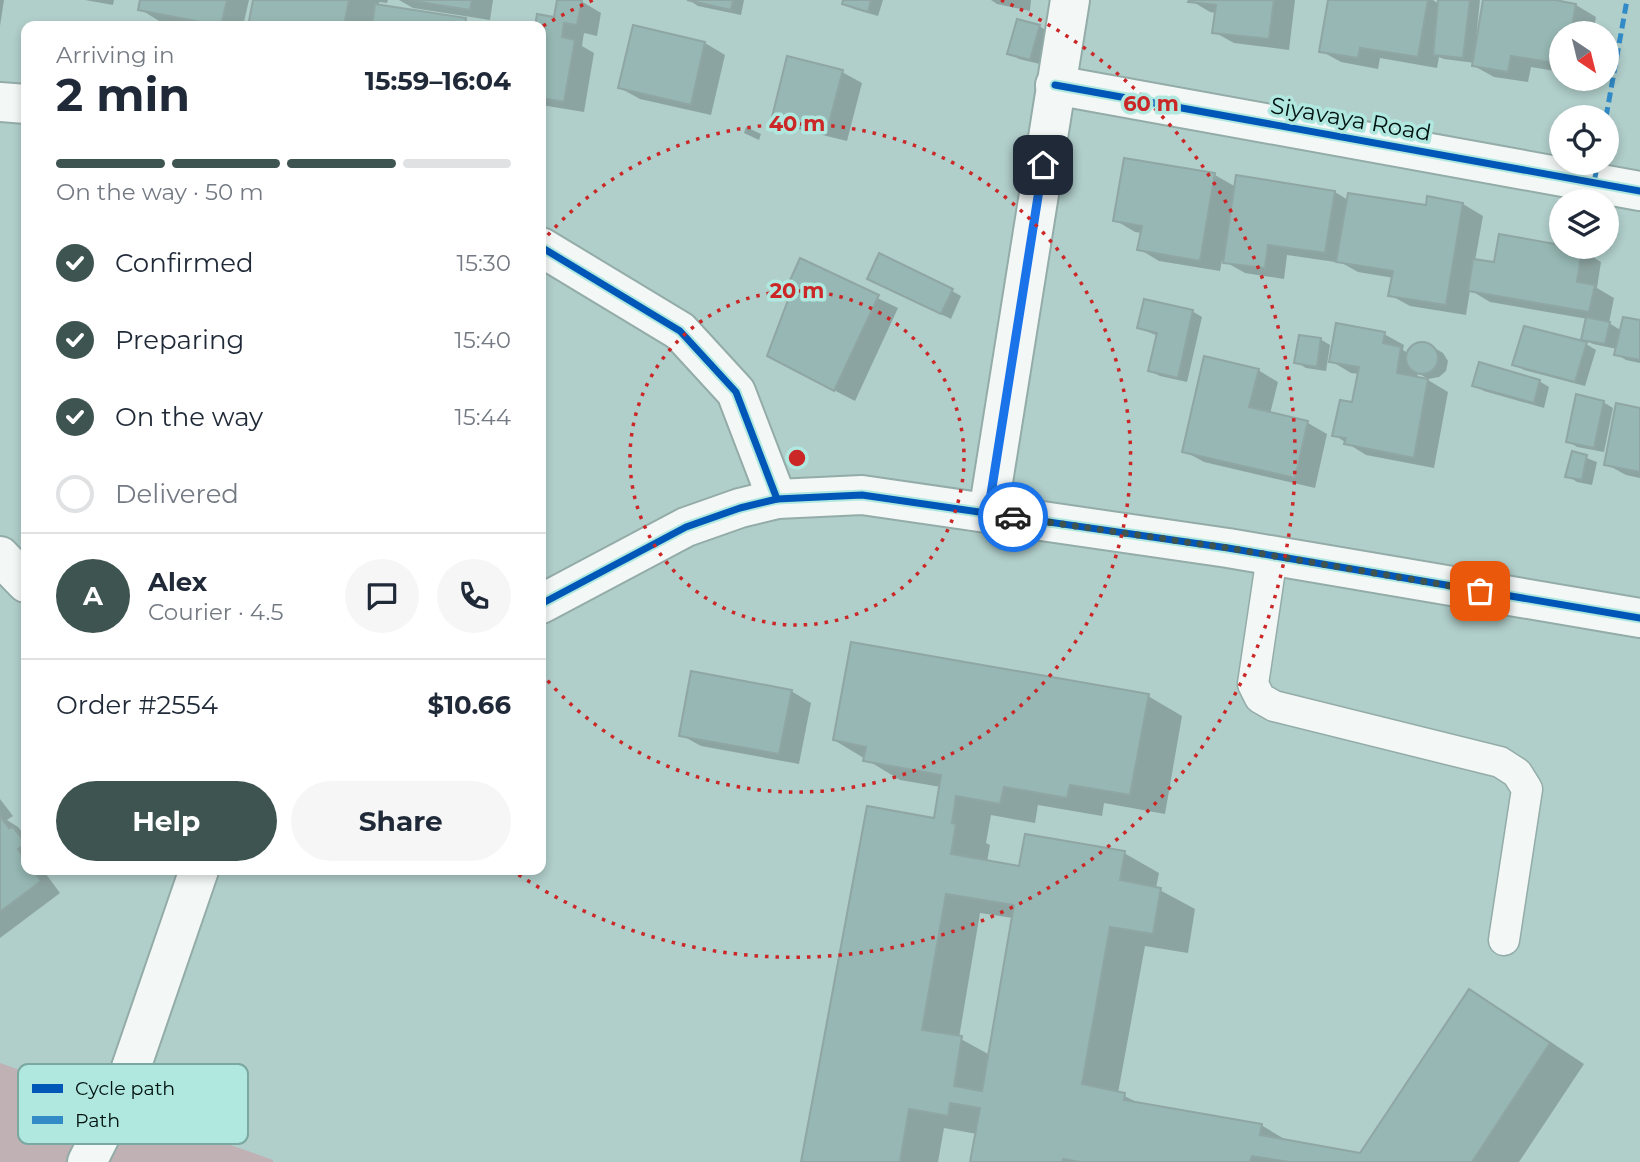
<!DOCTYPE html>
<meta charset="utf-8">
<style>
:root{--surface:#fff;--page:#f6f6f7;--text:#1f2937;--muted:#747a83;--line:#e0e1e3;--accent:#3e5451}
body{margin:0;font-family:Montserrat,sans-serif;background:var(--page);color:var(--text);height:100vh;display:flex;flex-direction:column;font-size:26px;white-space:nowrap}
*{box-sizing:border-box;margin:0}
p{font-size:23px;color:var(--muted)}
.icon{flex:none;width:38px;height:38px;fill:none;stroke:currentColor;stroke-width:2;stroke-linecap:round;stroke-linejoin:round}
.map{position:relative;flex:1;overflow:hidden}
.drawer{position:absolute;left:21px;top:21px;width:525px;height:854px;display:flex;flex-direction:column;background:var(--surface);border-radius:14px;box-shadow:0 4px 10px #0003}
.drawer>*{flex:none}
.needle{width:46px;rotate:145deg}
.buttons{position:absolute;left:1549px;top:21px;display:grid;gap:14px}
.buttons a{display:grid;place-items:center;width:70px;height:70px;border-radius:50%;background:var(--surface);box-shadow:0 4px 10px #0003;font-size:35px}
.pin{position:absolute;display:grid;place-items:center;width:60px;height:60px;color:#fff;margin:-30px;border-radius:14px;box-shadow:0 4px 10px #0006}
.courier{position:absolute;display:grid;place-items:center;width:70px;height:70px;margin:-35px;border:5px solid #1a73e8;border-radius:50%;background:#fff;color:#222;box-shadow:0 2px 9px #0007}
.head em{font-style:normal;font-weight:700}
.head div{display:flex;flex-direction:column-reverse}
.head{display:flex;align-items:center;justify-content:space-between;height:119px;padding:0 35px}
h1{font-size:46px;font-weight:700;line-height:52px}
.bar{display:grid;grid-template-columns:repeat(4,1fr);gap:10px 7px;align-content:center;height:84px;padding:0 35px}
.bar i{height:9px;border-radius:5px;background:var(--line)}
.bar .on{background:var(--accent)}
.bar p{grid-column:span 4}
.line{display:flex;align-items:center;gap:18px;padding:0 35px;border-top:2px solid var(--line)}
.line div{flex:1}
.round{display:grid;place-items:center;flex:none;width:74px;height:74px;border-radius:37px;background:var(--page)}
ol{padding:0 35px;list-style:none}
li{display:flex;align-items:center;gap:21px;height:77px}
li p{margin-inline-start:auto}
li .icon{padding:7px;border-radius:50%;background:var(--accent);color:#fff;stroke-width:4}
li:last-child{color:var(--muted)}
li i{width:38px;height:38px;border:4px solid var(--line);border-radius:50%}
.action{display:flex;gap:14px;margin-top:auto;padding:14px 35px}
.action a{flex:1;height:80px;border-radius:42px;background:var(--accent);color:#fff;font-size:28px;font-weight:700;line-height:80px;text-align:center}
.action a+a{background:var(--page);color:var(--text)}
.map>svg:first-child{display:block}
</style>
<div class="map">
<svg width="1640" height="1162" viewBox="0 0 1640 1162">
<rect width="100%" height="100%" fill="#b0ceca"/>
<polygon fill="#c0b1b5" points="0,1063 273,1160 273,1162 0,1162"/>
<g fill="#0003" fill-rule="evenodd">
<polygon points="0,0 4,0 0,26"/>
<polygon points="85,0 114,0 113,5"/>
<polygon points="142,0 249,0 243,26 187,26 159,21 140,9"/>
<polygon points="255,0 388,0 387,3 379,2 379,6 465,20 476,26 250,26"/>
<polygon points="399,0 493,0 490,20 413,8"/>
<polygon points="558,0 581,1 601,13 597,36 584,33 582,46 594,53 584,112 541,105 541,26 537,26 538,16 555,19"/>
<polygon points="689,0 744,0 741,15 698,6"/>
<polygon points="845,0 883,0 878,16 854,9 844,3"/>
<polygon points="991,0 1031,0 1030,11 997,4"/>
<polygon points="1190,0 1295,0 1289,50 1234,43 1214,32 1216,13 1210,12"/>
<polygon points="1330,0 1433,0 1439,4 1440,0 1480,0 1476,39 1479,39 1485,0 1553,0 1576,5 1596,17 1593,33 1561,33 1561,72 1531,67 1528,82 1494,77 1474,66 1475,63 1444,59 1439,57 1437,68 1380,58 1378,69 1341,62 1321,51"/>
<polygon points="1039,26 1049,32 1040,64 1019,59 1009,53"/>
<polygon points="634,27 705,43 725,55 711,115 640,99 620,88"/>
<polygon points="842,72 862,83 847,141 794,128 774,116"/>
<polygon points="746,127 761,134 759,140 744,133"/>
<polygon points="1125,160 1215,175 1236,187 1335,192 1348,200 1427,207 1463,204 1483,216 1475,261 1496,264 1501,236 1581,250 1601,262 1597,288 1614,298 1609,323 1622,331 1640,322 1640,363 1626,360 1616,354 1617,349 1593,344 1583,339 1588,319 1490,302 1470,290 1466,315 1410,306 1390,295 1394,278 1358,272 1342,263 1287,255 1284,279 1245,273 1222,260 1220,271 1159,261 1139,249 1142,233 1135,232 1115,220"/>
<polygon points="801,261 898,308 855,401 789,367 790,300"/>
<polygon points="879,284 952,291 961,296 951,319"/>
<polygon points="1192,311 1202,317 1187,382 1160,376 1150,371 1158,336 1139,328"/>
<polygon points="1384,334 1404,345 1403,350 1408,353 1418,344 1428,344 1443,353 1448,361 1446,371 1439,377 1428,379 1418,373 1417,378 1428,380 1448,392 1434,468 1366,455 1334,435 1354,404 1360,374 1351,373 1331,361"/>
<polygon points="1320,339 1330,345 1326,371 1306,368 1296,362"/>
<polygon points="1586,344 1596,350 1585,386 1524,370 1514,364"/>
<polygon points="1258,370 1278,382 1270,414 1308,423 1327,434 1315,488 1204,462 1184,451"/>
<polygon points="1539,381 1549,387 1544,408 1484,391 1474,385"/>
<polygon points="1603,402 1613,408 1604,452 1577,447 1568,441"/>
<polygon points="1640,410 1640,478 1626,475 1606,464"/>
<polygon points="1573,453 1597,462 1592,485 1577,482 1568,476"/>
<polygon points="791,691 811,703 799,764 701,746 681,735"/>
<path d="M1148,696L1182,716L1165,814L1104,803L1102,816L1038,805L1035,823L991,815L986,843L990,845L987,862L1021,868L1124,853L1159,873L1156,888L1195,909L1188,953L1145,946L1118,1093L1145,1106L1261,1125L1291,1143L1361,1155L1470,991L1504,1011L1584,1064L1519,1162H972L977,1134L944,1128L938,1162H803L935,820L941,787L900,780L834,740ZM980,913L1013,918L990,1055L959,1038Z"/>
<polygon points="0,799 13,816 7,820 18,827 26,837 26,870 43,870 60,893 0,938"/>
</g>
<g fill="#96b7b3" stroke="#8fa6a4" stroke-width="2" fill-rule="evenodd">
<polygon points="140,0 227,0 221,26 138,10"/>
<polygon points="253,0 349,0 344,26 248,26"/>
<polygon points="408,0 472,0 470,10"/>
<polygon points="557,0 582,0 577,25 564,23 562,37 575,40 564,102 541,98 541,26 535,26 537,14 554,17"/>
<polygon points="687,0 733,0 731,10"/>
<polygon points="843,0 871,0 868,12 842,4"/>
<polygon points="1189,0 1274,0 1269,39 1212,33 1216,5 1188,2"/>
<polygon points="1328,0 1428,0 1418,57 1360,48 1358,58 1319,52"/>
<polygon points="1438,0 1470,0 1463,58 1433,55"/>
<polygon points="1483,0 1555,0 1576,4 1571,33 1561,33 1561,64 1511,56 1508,72 1472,66"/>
<polygon points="375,4 466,18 465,26 372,26"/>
<polygon points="1017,19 1040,25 1030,60 1007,54"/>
<polygon points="633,25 705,42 691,105 618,88"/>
<polygon points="787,56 843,70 827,131 772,117"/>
<polygon points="1124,158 1215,173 1200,261 1137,250 1142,226 1113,221"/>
<polygon points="1236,175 1335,191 1325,253 1268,245 1265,268 1223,263"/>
<polygon points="1348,193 1426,205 1427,196 1463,203 1446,305 1388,296 1393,271 1336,262"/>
<polygon points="1499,234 1561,245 1561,247 1582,248 1577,282 1595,285 1589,312 1468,291 1473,259 1494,262"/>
<polygon points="879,253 953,289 941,314 867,279"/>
<polygon points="800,258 879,295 834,391 767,356 788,300 782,298"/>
<polygon points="1144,299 1193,310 1178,378 1148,371 1157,333 1137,328"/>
<polygon points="1586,317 1610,322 1605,344 1581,340"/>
<polygon points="1623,317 1640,320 1640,360 1614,355"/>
<polygon points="1336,323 1385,332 1383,343 1401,347 1397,373 1428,379 1414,458 1344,444 1346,438 1332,436 1340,400 1352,402 1359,367 1329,362"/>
<polygon points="1524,326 1587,342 1575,382 1512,365"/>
<polygon points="1299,335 1321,338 1317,367 1294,363"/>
<circle cx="1422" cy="358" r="16"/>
<polygon points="1204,356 1259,369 1249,407 1308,421 1295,478 1182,452"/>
<polygon points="1479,362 1540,380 1534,403 1472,386"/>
<polygon points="1576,394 1604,401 1594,448 1566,442"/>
<polygon points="1616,403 1640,408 1640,472 1604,465"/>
<polygon points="1572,451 1587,455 1582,480 1565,477"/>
<path d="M851,642L1149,694L1130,795L1070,785L1067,798L1004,787L1000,804L956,796L952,823L956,824L951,854L1019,866L1025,834L1125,851L1120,880L1161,888L1153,934L1110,927L1082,1084L1125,1093L1124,1100L1262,1124L1260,1135L1360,1153L1469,989L1550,1043L1472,1162H1289L1252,1156L1250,1162H1080L1063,1159L1062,1162H970L980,1108L950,1103L948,1116L909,1109L900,1162H801L867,806L934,818L941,775L863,761L866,747L833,740ZM946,894L1014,905L982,1091L954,1086L962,1036L922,1030Z"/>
<polygon points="691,671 792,690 779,754 679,736"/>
<polygon points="0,816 9,828 13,827 26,843 18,849 26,861 26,870 33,870 41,881 0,912"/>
</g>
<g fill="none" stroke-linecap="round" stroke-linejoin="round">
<g stroke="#94aca8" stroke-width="33">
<polyline id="service" points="1272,556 1253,684 1260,698 1274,706 1500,762 1517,773 1527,789 1504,940"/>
</g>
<g stroke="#94aca8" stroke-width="42">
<g id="minor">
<polyline points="1055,85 1640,191"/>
<polyline points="0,102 26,104"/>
<polyline points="541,247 680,331 736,392 777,499"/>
<polyline points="988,513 1070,0"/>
<polyline points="0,556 26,583"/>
<polyline points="541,604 686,527 740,508 777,499 862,495 1228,548 1640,618"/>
<polyline points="87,1162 123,1091 199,870"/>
</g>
</g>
<use href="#service" stroke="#f3f8f7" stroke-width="30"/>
<use href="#minor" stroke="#f3f8f7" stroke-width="38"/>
<g stroke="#328bc7" stroke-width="5" stroke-dasharray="10 5" stroke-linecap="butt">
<polyline points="1606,117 1627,0"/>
<polyline points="1594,182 1598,163"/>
</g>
<g stroke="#b0e8df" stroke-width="11">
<g id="cycleway">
<polyline points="1055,85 1640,191"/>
<polyline points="541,247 680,331 736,392 777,499"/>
<polyline points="541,604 686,527 740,508 777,499 862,495 1228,548 1640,618"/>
</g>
</g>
<use href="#cycleway" stroke="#0057b8" stroke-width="7"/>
</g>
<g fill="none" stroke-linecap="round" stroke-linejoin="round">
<polyline stroke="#3e5451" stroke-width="7" stroke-dasharray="0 12.6" points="1013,517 1228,548 1480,591"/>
<polyline stroke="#1a73e8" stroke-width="9" points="1013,517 988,513 1043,165"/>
</g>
<g fill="none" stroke="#cb2727" stroke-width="3.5" stroke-dasharray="3.5 7">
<circle cx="797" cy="458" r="167"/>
<path d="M541 243A334 334 0 1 1 541 673"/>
<path d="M543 26A501 501 0 0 1 593 0M1001 0A501 501 0 1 1 513 871"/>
</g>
<g text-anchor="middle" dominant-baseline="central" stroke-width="7" stroke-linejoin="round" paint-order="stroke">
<g font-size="23" fill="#001210" stroke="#b0e8df">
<text transform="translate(1351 119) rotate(10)">Siyavaya Road</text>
</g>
</g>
<rect x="18" y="1064" width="230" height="80" rx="10" fill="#b0e8df" stroke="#7ba8a1" stroke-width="2"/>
<rect x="32" y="1084" width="31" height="9" fill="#0057b8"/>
<rect x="32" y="1116" width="31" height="8" fill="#328bc7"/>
<g font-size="19" fill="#001210">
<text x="75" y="1095">Cycle path</text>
<text x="75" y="1127">Path</text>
</g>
<circle cx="797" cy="458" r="10" fill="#cb2727" stroke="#b0e8df" stroke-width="3.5"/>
<g font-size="21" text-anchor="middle" font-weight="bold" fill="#cb2727" stroke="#b0e8df" stroke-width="7" stroke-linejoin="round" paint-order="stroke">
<text x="1151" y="111">60 m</text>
<text x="797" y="131">40 m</text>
<text x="797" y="298">20 m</text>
</g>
</svg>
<div class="buttons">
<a><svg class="needle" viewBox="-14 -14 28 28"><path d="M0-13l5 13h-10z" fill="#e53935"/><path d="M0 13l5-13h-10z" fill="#747a83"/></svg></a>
<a><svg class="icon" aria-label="locate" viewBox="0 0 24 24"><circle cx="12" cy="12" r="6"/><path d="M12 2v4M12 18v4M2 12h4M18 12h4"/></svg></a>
<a><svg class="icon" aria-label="layers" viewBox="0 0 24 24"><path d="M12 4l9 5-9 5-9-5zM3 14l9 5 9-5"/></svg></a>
</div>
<div class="pin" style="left:1480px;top:591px;background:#ea580c"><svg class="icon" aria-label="bag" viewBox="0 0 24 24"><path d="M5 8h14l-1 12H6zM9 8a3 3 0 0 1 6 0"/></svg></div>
<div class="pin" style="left:1043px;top:165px;background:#1f2937"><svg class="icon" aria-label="home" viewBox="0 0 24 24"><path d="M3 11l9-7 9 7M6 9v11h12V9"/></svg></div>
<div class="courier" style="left:1013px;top:517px"><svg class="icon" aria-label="car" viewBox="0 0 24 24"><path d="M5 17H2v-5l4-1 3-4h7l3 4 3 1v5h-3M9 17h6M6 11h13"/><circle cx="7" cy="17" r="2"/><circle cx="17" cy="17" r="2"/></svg></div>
<section class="drawer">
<div class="head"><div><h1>2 min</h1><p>Arriving in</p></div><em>15:59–16:04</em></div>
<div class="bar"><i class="on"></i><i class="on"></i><i class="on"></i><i></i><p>On the way · 50 m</p></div>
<ol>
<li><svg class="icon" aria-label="check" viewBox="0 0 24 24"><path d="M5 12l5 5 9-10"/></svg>Confirmed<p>15:30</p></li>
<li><svg class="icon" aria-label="check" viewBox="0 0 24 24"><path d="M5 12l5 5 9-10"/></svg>Preparing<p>15:40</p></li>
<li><svg class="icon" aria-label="check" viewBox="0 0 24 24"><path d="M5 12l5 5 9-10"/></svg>On the way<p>15:44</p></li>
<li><i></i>Delivered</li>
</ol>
<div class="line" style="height:126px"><b class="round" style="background:var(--accent);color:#fff">A</b><div><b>Alex</b><p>Courier · 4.5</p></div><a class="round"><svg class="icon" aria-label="chat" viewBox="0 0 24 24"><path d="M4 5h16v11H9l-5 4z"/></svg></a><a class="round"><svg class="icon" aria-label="phone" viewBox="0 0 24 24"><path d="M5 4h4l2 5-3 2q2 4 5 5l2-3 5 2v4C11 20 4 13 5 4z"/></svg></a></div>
<div class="line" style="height:91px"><div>Order #2554</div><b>$10.66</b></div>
<div class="action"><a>Help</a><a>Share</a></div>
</section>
</div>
